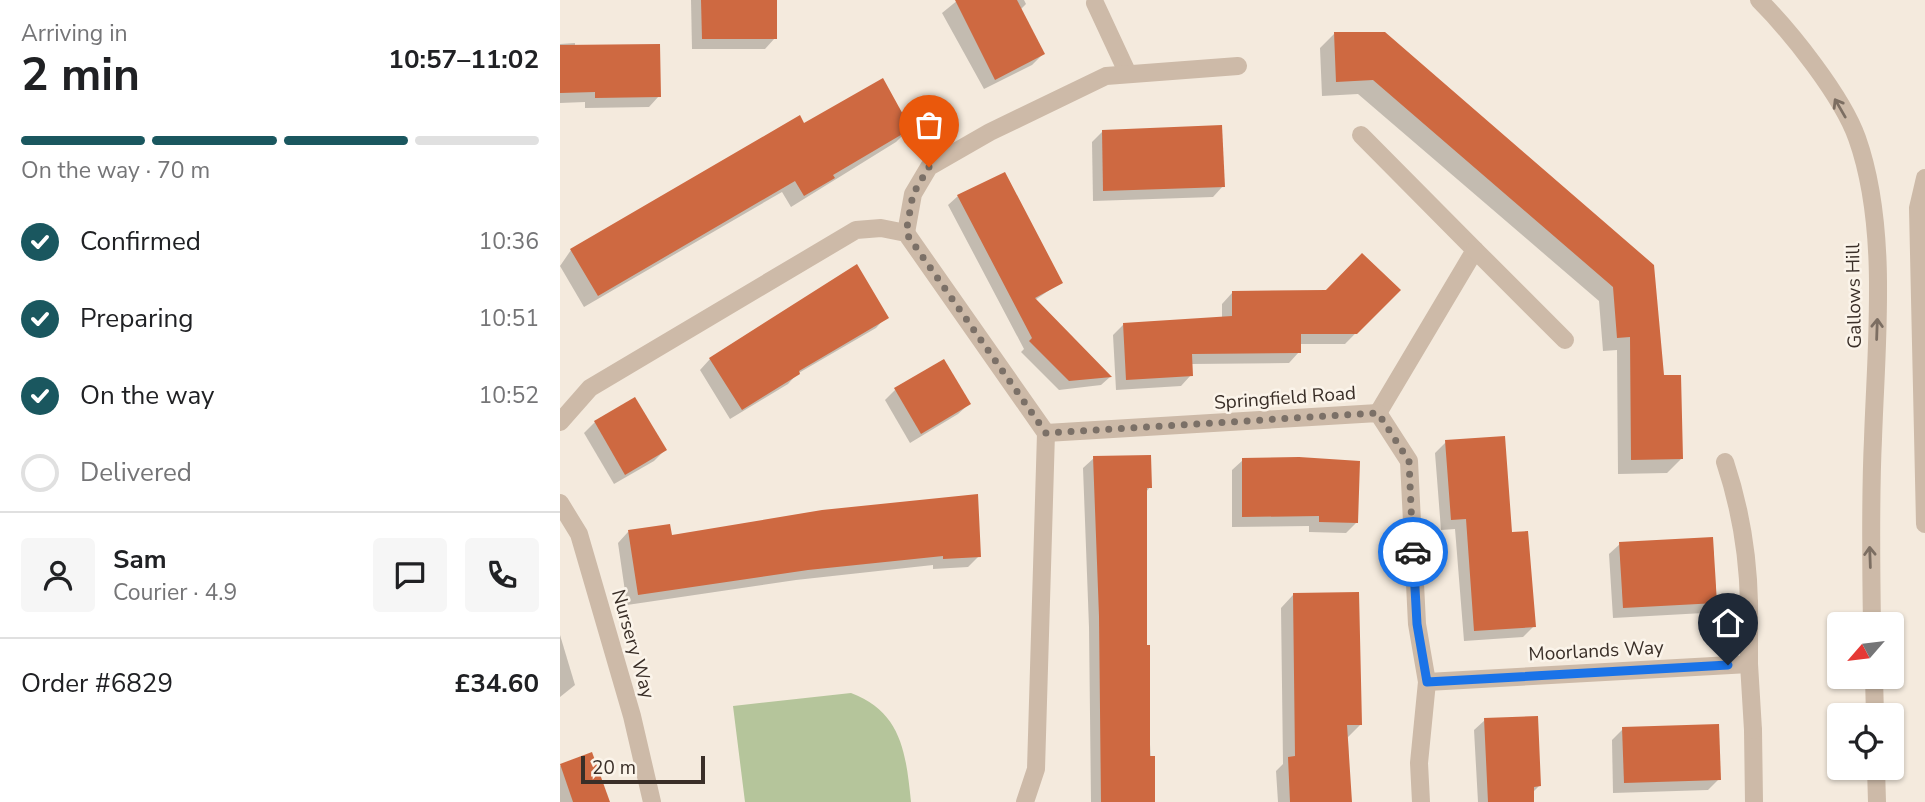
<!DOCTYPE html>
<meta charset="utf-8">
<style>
:root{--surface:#fff;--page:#f6f6f6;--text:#202124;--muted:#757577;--line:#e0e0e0;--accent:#1a575f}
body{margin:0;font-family:"Nunito Sans",sans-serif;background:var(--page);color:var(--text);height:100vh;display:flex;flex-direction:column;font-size:26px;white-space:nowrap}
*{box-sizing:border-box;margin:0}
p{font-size:23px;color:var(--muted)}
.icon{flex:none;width:38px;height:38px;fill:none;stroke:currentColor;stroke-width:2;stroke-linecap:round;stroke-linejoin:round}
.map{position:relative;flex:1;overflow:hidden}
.side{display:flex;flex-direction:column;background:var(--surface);width:560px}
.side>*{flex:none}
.needle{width:46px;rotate:242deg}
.controls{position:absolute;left:1267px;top:612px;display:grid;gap:14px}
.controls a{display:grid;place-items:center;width:77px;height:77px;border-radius:7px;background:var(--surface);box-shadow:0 2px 5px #0004;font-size:35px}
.scale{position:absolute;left:21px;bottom:18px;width:124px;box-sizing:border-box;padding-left:7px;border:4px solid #3a2f28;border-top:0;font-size:19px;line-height:24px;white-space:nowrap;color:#3a2f28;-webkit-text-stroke:5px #fbf4ea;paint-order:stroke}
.pin{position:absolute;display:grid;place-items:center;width:60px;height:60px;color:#fff;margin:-72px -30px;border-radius:50% 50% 50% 0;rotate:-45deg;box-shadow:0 0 7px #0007}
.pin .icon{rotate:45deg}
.courier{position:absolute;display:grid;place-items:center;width:70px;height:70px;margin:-35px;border:5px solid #1a73e8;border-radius:50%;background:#fff;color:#222;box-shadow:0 2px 9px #0007}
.overview em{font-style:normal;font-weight:700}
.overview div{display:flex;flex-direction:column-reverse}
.overview{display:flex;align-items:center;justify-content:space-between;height:119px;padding:0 21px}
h1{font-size:46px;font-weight:700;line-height:52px}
.bar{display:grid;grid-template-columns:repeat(4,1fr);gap:10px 7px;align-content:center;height:84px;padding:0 21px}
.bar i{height:9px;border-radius:5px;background:var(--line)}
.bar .active{background:var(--accent)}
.bar p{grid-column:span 4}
.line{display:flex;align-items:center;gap:18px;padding:0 21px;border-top:2px solid var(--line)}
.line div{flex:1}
.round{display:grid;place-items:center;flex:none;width:74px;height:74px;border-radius:7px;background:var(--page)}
ol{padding:0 21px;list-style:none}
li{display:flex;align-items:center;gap:21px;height:77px}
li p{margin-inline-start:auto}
li .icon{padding:7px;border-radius:50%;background:var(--accent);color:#fff;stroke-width:4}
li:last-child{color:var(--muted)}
li i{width:38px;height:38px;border:4px solid var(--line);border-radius:50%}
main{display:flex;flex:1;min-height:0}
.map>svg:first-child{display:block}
</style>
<main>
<section class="side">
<div class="overview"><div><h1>2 min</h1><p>Arriving in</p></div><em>10:57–11:02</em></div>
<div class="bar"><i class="active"></i><i class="active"></i><i class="active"></i><i></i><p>On the way · 70 m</p></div>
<ol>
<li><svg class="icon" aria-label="check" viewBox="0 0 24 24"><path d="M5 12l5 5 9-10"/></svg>Confirmed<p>10:36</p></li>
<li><svg class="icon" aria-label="check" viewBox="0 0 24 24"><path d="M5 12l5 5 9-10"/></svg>Preparing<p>10:51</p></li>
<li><svg class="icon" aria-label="check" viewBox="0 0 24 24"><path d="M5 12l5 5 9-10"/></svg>On the way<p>10:52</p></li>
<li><i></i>Delivered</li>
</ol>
<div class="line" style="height:126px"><a class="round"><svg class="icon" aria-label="person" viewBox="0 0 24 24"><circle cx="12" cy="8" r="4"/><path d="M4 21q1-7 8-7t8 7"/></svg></a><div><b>Sam</b><p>Courier · 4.9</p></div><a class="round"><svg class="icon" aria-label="chat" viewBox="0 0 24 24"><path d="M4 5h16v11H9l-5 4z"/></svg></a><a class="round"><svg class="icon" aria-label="phone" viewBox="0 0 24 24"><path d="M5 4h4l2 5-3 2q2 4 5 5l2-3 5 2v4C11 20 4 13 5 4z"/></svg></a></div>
<div class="line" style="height:91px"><div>Order #6829</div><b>£34.60</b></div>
</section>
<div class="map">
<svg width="1365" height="802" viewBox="0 0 1365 802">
<rect width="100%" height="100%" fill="#f4eadd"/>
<path fill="#b5c59b" d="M291,693C342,712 346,754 351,802H185L173,706Z"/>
<g fill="#0003">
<polygon points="131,0 215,0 215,38 205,49 132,49"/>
<polygon points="398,0 464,0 466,4 460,10 483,54 472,65 424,89 382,13"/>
<polygon points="774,34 1093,266 1103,377 1121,459 1107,473 1058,474 1057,350 1043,351 1039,301 798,94 762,96 760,48"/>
<polygon points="15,43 15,47 99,96 89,107 25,108 25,102 0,103 0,44"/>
<polygon points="243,126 349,129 336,142 231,207 222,192 24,307 0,266 11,250"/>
<polygon points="543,131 663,186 653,197 533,201 532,142"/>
<polygon points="398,196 501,282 475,300 550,377 541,385 499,390 461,352 464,349 388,205"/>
<polygon points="838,290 785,344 739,344 739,352 729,363 631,364 631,375 621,386 556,390 553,335 563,325 662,318 662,304 672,293"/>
<polygon points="326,317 316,328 237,374 228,384 170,419 140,370 150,359"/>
<polygon points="335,390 409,404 398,414 350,443 325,400"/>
<polygon points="74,399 105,450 94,461 54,484 24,433 35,422"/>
<polygon points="886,442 951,534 974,626 963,637 904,641 895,529 881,530 875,453"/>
<polygon points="534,458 590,487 586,492 585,647 593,802 531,802 529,627 523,468"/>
<polygon points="683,460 796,523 786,533 749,532 749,526 672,527 672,470"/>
<polygon points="68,532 111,537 419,556 408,567 373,569 373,565 236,580 67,605 58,543"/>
<polygon points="1060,544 1155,602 1144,613 1053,618 1049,554"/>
<polygon points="733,595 801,724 788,737 790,802 718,802 716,771 723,764 721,608"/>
<polygon points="0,635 15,685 0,697"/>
<polygon points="925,720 979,786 972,793 973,802 918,802 914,730"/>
<polygon points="1063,729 1159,779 1148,790 1053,793 1052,740"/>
<polygon points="31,754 48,802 0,802 0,766"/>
</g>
<g fill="#ce6941">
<polygon points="141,0 217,0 217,39 142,39"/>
<polygon points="395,0 457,0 485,54 435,80"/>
<polygon points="774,32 825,32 1094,265 1104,375 1121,375 1123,459 1071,460 1070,337 1057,338 1053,287 813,80 776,82"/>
<polygon points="100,44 101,97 35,98 35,92 0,93 0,45"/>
<polygon points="323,78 351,129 273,175 275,178 244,196 235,181 38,296 10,249 240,115 244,123"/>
<polygon points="662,125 665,187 543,191 542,130"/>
<polygon points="445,172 503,283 475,298 552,377 509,381 469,341 472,338 397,195"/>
<polygon points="802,253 841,290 797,334 741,334 741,353 632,354 633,376 566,380 563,323 672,316 672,291 766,290"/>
<polygon points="297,264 329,318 239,371 240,374 182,410 149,358"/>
<polygon points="384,359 411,404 361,434 334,388"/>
<polygon points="75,397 107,450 65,475 34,421"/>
<polygon points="945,436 952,532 968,531 976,627 914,631 906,519 891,520 885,440"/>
<polygon points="591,455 592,488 587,488 587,645 590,645 590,756 595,756 595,802 541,802 539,616 533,456"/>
<polygon points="739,457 800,461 798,523 759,522 759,516 682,517 682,458"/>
<polygon points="418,494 421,557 383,559 383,556 248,570 78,595 68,530 110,524 112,535 262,510"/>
<polygon points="1153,537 1157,603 1063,608 1059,542"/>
<polygon points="799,592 802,725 787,725 792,802 730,802 728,757 735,756 733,593"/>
<polygon points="978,716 981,786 974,787 974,802 928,802 924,718"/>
<polygon points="1159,724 1161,780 1064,783 1062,727"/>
<polygon points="32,752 50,802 13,802 0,764"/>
</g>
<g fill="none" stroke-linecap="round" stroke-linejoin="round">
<g stroke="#cdbaa8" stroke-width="18">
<polyline points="801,135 915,250 818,413"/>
<polyline points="915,250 1005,340"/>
<path d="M1165,462C1181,510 1188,553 1189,603"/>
<polyline points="1193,730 1194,802"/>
</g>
<g stroke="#cdbaa8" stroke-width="18">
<polyline points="535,3 568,74"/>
<polyline points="346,233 353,194 369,167 430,132 546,76 678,66"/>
<polyline points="0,422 30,388 296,230 321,228 346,233 486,433 476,769 465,802"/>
<polyline points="486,433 818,413 849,461 857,624 867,682 859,763 861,802"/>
<polyline points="0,503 19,534 72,716 92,802"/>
<polyline points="1189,664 1193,730"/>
<polyline points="867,682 1189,664 1189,603"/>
</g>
<g stroke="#cdbaa8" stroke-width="18">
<path d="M1199,0C1231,32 1282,96 1297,138C1329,228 1316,345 1313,439C1310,501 1311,563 1312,625"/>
<polyline points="1365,178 1358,208 1365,524"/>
<polyline points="1314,677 1315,716"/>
<polyline points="1316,768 1317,802"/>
</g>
</g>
<defs><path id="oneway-shaft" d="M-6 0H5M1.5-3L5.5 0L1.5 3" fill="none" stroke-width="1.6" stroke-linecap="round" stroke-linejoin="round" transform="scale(1.75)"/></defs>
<g stroke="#7c6e62">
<use href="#oneway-shaft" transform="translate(1280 108) rotate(-120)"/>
<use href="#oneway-shaft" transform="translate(1317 329) rotate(-88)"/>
<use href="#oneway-shaft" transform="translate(1310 557) rotate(-92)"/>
</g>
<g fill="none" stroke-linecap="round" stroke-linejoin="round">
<polyline stroke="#7b7067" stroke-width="7" stroke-dasharray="0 12.6" points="369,167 353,194 346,233 486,433 818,413 849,461 853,552"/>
<polyline stroke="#1a73e8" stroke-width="9" points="853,552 857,624 867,682 1168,665"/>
</g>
<g text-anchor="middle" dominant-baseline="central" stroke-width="5" stroke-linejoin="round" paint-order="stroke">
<g font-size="19" fill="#3a2f28" stroke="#fbf4ea">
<text transform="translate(1294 296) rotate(-91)">Gallows Hill</text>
<text transform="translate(725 398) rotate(-4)">Springfield Road</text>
<text transform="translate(73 644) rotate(74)">Nursery Way</text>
<text transform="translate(1036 651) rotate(-3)">Moorlands Way</text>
</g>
</g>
</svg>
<div class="controls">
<a><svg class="needle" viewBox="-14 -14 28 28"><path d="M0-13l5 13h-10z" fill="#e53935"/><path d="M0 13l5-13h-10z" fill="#757577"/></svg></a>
<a><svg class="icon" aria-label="locate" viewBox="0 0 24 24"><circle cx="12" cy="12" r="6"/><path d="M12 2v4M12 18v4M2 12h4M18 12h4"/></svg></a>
</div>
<div class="scale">20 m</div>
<div class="pin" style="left:369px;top:167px;background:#ea580c"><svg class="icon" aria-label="bag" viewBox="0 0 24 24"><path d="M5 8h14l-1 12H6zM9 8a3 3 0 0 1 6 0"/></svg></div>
<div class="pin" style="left:1168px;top:665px;background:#1f2937"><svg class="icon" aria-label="home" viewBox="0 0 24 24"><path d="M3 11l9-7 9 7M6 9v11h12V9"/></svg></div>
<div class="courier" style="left:853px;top:552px"><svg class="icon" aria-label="car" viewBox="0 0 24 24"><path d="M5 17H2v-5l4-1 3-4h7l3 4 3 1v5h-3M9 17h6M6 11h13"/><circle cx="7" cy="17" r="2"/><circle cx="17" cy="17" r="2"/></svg></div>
</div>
</main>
